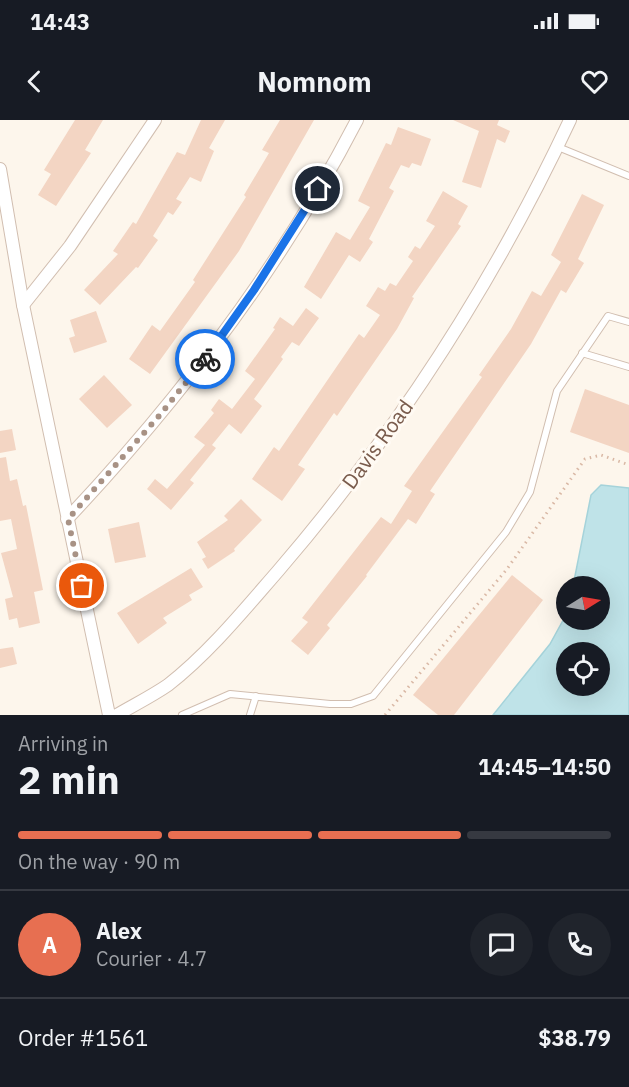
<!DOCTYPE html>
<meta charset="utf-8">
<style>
:root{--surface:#171b24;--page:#20242c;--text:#f1f3f6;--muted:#9ea1a6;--line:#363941;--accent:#e76f51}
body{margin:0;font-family:"IBM Plex Sans",sans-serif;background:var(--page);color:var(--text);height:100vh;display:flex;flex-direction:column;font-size:22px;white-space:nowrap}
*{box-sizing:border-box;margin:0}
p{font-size:20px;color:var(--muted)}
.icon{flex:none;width:33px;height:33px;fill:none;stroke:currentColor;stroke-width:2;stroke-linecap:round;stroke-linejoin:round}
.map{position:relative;height:595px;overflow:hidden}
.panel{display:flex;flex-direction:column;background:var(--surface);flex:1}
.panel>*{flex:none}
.needle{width:39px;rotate:79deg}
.fabs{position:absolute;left:556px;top:456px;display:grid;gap:12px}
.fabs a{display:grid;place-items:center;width:54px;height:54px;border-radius:50%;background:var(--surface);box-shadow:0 6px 24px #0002;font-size:30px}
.pin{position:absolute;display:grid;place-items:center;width:51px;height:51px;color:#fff;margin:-26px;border:3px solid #fff;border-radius:50%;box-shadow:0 2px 6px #0007}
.courier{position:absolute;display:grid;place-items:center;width:60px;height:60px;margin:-30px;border:4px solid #1a73e8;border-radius:50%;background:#fff;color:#222;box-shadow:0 2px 8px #0007}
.summary em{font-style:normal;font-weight:700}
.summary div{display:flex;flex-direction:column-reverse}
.summary{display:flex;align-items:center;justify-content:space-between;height:102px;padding:0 18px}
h1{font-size:39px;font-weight:700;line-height:45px}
.bar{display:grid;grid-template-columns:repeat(4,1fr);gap:9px 6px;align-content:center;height:72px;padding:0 18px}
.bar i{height:8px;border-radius:4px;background:var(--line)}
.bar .active{background:var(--accent)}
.bar p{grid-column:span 4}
.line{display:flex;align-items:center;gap:15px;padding:0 18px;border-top:2px solid var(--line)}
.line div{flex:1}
.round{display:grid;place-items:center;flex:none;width:63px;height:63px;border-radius:32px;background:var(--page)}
.status{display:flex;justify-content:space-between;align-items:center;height:42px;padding:0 30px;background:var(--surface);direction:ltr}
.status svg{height:16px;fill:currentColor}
header{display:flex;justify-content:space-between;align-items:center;height:78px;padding:0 18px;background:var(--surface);font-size:27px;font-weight:700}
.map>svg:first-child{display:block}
</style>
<div class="status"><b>14:43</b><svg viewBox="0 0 49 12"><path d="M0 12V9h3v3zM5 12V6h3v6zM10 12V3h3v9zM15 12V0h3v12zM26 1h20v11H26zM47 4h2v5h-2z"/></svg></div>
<header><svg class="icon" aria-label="back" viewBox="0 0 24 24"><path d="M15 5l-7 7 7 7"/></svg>Nomnom<svg class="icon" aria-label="heart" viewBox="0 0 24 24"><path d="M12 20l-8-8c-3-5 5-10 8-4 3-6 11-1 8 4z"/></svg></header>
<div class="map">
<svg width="629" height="595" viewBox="0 0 629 595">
<rect width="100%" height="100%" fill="#fdf6ec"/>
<path fill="#bfe3e8" stroke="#a5d3da" stroke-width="1.5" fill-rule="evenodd" d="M601,365L629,368V595H493L550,524L567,493V500H600V466H573L591,375ZM567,532H600V566H567Z"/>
<g fill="#f3d5c3">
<polygon points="75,0 103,0 85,30 91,33 56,86 38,75 51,54 44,50"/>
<polygon points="201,0 225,0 209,28 214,31 201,62 190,57 176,79 182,82 173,95 168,92 153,116 158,120 138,148 136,147 100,185 84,170 118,134 113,131 133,102 136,104 177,32 185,35"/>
<polygon points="280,0 314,0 239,131 150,254 129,239 152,205 160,211 195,162 193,160 246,77 244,75 269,33 262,30"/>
<polygon points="453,0 499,0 497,5 510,11 505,23 497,19 481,68 462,62 479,11"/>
<polygon points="398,7 431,19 421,46 412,43 409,48 401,45 389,68 394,71 369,119 373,122 360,142 349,135 321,179 304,167 336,112 350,120 370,87 358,81 386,23 391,25"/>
<polygon points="443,71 468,86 458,104 461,106 412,177 414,178 397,209 337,296 334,293 298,345 305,349 282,381 252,359 274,327 279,331 359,214 364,218 380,195 366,186 378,167 385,171 390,163 396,166 413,141 408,137 415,126 420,129 435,106 426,101"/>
<polygon points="582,74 604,85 578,139 584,143 566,173 561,170 531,224 430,371 435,374 416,404 408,399 366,455 367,456 327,505 330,508 308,535 291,521 308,502 302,498 381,397 391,404 412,371 404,366 482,257 479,255 511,209 532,171 541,176 561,142 551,135"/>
<polygon points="306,188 319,198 299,226 292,222 281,237 283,239 254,279 262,286 241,314 229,304 212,325 216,328 190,360 194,363 171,390 147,369 155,359 167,369 205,325 194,317 214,293 211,290 219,279 232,289 255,259 245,251 275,209 273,208 280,197 293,206"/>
<polygon points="96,191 107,222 74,233 69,218 75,216 70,200"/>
<polygon points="104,255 132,285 107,308 79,279"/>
<polygon points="585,269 629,285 629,333 570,312"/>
<polygon points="12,309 16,330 0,333 0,311"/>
<polygon points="6,337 10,361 17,359 23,386 26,385 43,470 34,472 40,503 19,508 17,498 9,500 5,479 13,477 1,433 17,429 11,399 0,401 0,338"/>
<polygon points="241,379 262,400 234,429 235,431 208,449 202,439 206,437 197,422 228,400 224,396"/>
<polygon points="139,402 146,437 115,443 108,409"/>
<polygon points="191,448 203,467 189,475 192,480 163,498 167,503 138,524 117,493"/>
<polygon points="512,455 543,480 454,595 438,595 413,575"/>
<polygon points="13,527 17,544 0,548 0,529"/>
</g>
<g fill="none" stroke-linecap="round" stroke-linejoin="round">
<g stroke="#d1beb0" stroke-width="8">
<g id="service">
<polyline points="558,27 629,56"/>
<polyline points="582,233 629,247"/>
<polyline points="182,595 230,574 330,584 351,584 373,576 506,412 530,372 557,271 608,196 629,202"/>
<polyline points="250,595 256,576"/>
</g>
</g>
<g stroke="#d1beb0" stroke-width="14">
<g id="minor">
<polyline points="0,49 23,185 109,595"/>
<polyline points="23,185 70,126 155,0"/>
<path d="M67,399C180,279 281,147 357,0"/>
<path d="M117,595C134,585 152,576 168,565C209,533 244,490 278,451C395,315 494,162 570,0"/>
</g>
</g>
<polyline stroke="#d9b8a5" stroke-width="3" stroke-dasharray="1.5 4.5" stroke-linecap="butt" points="385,595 507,449 585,339 601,335 629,345"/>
<use href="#service" stroke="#fff" stroke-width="6"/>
<use href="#minor" stroke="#fff" stroke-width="12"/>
</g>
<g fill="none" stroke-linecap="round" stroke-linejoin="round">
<polyline stroke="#a89285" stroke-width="6" stroke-dasharray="0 10.8" points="82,466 68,399 159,296 205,239"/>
<polyline stroke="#1a73e8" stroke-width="8" points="205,239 254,170 318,69"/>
</g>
<g text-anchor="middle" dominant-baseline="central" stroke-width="6" stroke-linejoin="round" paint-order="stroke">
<g font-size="21" fill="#7a5c4d" stroke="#fffaf3">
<text transform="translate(377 324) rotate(-54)">Davis Road</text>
</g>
</g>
</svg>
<div class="fabs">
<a><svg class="needle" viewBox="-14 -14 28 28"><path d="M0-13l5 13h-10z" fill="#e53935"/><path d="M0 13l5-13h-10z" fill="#9ea1a6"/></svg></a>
<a><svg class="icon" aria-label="locate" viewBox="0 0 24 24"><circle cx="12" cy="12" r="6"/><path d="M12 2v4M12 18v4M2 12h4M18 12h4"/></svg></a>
</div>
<div class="pin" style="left:82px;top:466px;background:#ea580c"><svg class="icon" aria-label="bag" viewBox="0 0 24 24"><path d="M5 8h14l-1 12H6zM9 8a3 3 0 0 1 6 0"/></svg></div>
<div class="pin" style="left:318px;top:69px;background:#1f2937"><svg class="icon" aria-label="home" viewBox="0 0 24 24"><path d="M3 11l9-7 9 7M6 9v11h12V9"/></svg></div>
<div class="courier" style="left:205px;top:239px"><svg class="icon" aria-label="bike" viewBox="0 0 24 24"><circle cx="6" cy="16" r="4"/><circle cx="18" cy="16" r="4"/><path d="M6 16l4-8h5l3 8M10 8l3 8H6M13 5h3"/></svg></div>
</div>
<section class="panel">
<div class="summary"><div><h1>2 min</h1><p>Arriving in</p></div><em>14:45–14:50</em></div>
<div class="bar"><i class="active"></i><i class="active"></i><i class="active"></i><i></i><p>On the way · 90 m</p></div>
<div class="line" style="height:108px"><b class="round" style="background:var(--accent);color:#fff">A</b><div><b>Alex</b><p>Courier · 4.7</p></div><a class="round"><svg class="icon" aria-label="chat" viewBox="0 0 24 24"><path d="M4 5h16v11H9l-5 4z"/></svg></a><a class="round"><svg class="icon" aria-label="phone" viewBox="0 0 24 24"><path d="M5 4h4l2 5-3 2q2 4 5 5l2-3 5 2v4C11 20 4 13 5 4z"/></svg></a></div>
<div class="line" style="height:78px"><div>Order #1561</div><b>$38.79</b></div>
</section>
